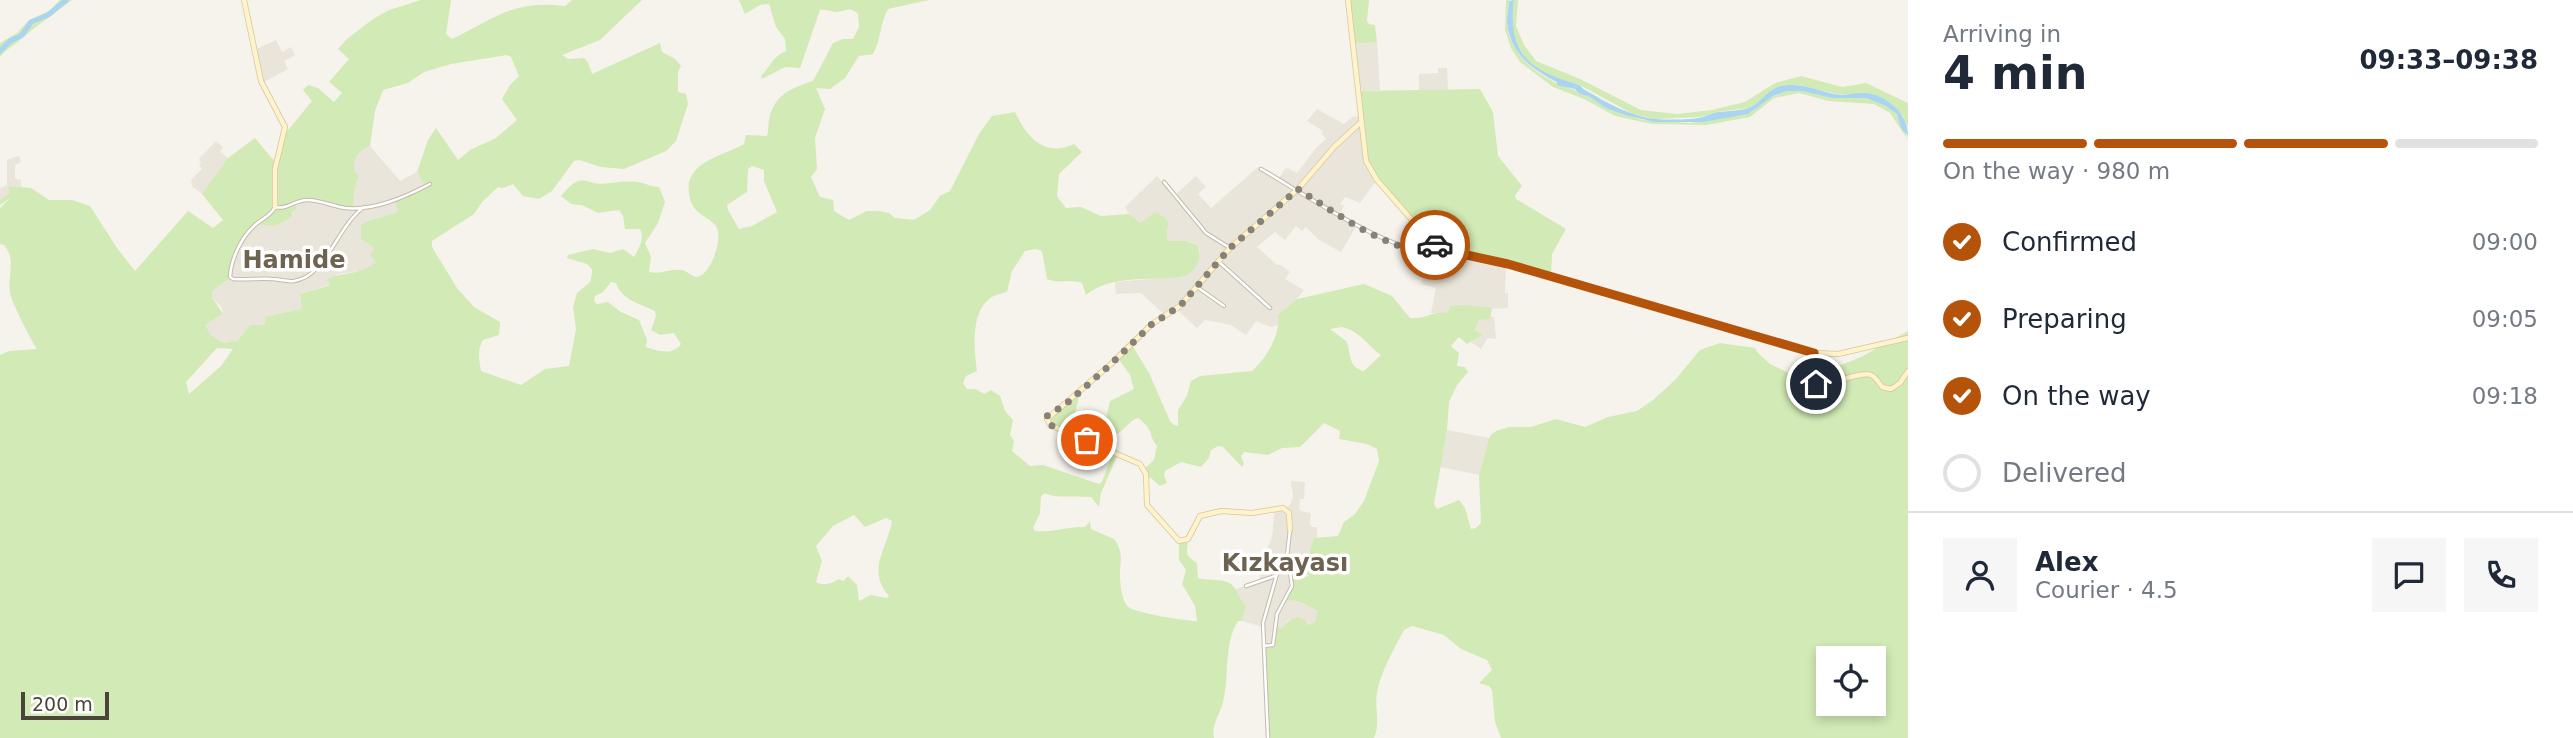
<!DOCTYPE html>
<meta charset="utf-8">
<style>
:root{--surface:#fff;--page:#f6f6f7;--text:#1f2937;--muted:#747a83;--line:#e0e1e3;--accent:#b45309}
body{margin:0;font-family:"DejaVu Sans",sans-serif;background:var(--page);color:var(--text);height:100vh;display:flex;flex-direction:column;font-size:26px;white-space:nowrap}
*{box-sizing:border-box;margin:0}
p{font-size:23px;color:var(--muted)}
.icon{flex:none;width:38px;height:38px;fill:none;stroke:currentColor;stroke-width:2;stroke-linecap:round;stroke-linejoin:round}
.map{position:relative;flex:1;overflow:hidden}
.sheet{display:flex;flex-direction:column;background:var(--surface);width:665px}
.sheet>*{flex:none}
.controls{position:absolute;left:1816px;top:646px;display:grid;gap:14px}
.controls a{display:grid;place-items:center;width:70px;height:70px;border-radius:0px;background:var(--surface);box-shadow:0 4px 10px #0003;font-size:35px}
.scale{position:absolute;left:21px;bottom:18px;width:88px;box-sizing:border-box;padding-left:7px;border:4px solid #4b4439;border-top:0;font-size:19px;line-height:24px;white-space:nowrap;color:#4b4439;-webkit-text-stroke:5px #fff;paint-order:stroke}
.pin{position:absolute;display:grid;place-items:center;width:60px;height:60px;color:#fff;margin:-30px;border:4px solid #fff;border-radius:50%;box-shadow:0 2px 7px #0007}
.courier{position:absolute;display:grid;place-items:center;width:70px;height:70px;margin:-35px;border:5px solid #b45309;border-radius:50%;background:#fff;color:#222;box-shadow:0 2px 9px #0007}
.summary em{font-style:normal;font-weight:600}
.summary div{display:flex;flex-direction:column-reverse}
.summary{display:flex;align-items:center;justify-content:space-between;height:119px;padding:0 35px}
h1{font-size:46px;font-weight:600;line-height:52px}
.bar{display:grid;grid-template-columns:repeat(4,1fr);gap:10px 7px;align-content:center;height:84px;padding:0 35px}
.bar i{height:9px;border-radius:5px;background:var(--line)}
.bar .selected{background:var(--accent)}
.bar p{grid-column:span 4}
.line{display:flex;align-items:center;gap:18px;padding:0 35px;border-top:2px solid var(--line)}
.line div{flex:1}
.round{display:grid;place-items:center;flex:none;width:74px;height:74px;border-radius:0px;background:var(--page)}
ol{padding:0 35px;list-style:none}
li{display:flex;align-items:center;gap:21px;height:77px}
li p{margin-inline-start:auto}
li .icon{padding:7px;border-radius:50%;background:var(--accent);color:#fff;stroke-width:4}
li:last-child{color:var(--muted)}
li i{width:38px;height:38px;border:4px solid var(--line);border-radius:50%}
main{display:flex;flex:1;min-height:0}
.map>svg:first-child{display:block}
</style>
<main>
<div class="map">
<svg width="1908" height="738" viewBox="0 0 1908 738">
<rect width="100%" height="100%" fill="#f6f3ec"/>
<g fill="#eae5da">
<polygon points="276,40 282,52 291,47 295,55 284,61 288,69 262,83 254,50"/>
<polygon points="1377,42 1380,90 1357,91 1352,44"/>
<polygon points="1438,68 1447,68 1448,90 1419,91 1419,74 1438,73"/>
<polygon points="1317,109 1344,124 1352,117 1360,116 1377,180 1360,203 1345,197 1340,204 1344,206 1339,215 1357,225 1341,252 1319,240 1306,227 1302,231 1296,226 1285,240 1275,232 1257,247 1277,265 1281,265 1290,272 1285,279 1304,290 1297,299 1278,315 1279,325 1271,327 1256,321 1246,335 1231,325 1205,320 1197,328 1176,309 1165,315 1141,293 1116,294 1115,282 1185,276 1200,252 1197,245 1191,242 1167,241 1167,227 1141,223 1129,214 1125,207 1157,176 1175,195 1196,176 1206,187 1198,194 1211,208 1258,167 1279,178 1285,169 1288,168 1297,173 1316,148 1326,139 1322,134 1323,131 1307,121"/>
<polygon points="216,141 223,147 220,152 228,158 202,194 192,186 191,180 202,169 199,165 201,162 199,159"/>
<polygon points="370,146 400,181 417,172 427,186 399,212 368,221 376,262 367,270 338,274 330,284 300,294 303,309 266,317 265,325 250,325 237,341 223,343 211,335 205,325 223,314 222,308 212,297 212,291 230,278 237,251 248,234 257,223 275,226 292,217 295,202 304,200 353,208 355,188 359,175 354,171 354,160 361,150"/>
<polygon points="19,156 21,162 15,165 15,178 21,180 21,187 9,186 11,194 0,200 0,188 7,185 7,160"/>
<polygon points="1435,245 1506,263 1505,293 1508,293 1508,308 1486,309 1471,305 1448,313 1431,313 1436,288 1421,284 1431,250"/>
<polygon points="1490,316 1494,317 1496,339 1488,338 1481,349 1471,342 1483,335 1475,330 1479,319 1489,319"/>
<polygon points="1447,430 1490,438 1479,475 1440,467"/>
<polygon points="1291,481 1305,482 1304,499 1300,499 1299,508 1301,511 1311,513 1310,523 1312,527 1317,527 1317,537 1308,556 1313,559 1307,571 1309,576 1301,578 1286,599 1298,601 1319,611 1315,622 1309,625 1308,622 1288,620 1273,645 1264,646 1263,627 1242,621 1246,606 1238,598 1235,589 1261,582 1259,571 1272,537 1275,508 1286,509 1291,503 1293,496"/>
</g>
<g fill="#d2eab5" fill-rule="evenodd">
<path d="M60,0H72C57,12 40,23 26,35C17,44 8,47 0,57V43L17,33L29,20L49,11Z"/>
<path d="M421,0H451L446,34L452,39C496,18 512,0 565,6L572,0H642L600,40L562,55L568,59L584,58L588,62L592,74L660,43L662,52L675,59L681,66L678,72V92L686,94L688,104L676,141L666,151L624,169L601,167L579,160L574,161L552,191L539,199L523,196L513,184L503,188L498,187L482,202L474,214L432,241V247L457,288L474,307L500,322L499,335L483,340C477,350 479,359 481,371L521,385L545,369L569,366L576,329L573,307L577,293L590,282L592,274V269L587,264L567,258L568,255L593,249L610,253L623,249L634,257C639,249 645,237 640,229H625L623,216L619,210L598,213L582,205L571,204L561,196C585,167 584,188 610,183C620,182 627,181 638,182C645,183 652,187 659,187L665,202L658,223L645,243L651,257L649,272C660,275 670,268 681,270C686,270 691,276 696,277C710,277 724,238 716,226C711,219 701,216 696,210C689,203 687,187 690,179C698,159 727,154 744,144L746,135L767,136C769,130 768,125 769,119C775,94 791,88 813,81L833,43L843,39H853L859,27L858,14C850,6 847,11 837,12C831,12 826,9 820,10L800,68L785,67L762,79L761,76C771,66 772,57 786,51L785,39L776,27L769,4L760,5L745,14L739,0H929L888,9C880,23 881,40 873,54L859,56L845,78L830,89L816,88L825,109L815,138L817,169L811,177L820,197L833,200L834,211L849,220L867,211H879L889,213L895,218L914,220L930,210L940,196L950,191L979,134L992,116L1015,112C1027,138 1045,158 1074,144L1082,152L1059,174L1057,196L1066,208L1081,207L1101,216L1129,214L1141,223L1155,212L1166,218L1169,226L1167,227V241H1186L1197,245C1203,257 1197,270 1185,276C1153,282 1113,273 1086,295L1082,283C1070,279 1059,284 1047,279L1042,251L1035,249L1025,251L1012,271L1007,292C999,294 993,295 987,301C971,315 974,351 977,371L966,376L963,383L967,389H976L984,394L991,390L1000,396L1005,411L1013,420L1010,435L1014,441L1012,451L1030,466L1043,465L1099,484L1102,482L1113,452L1118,454L1101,493L1099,507L1091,497C1076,495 1055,499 1045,493L1041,496L1040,513L1033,528L1035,531C1052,533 1068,526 1085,527L1090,521L1091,529L1114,539C1124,552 1120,561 1120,575C1120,585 1122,599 1127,606C1133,613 1187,621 1197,621L1195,606L1182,584L1186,570L1179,560V541L1188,539C1187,553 1184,555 1197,563L1198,578C1208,581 1227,578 1233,586C1239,593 1237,597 1246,606L1242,621H1238C1223,645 1230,676 1223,702C1220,714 1211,725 1214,738H0V355L9,351L37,349C32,342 11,301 10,293C7,276 17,261 4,245L0,244V208L10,198L0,205V200L10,193L8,186L31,188L49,200H72L90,206L117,248L135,271L188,211L213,228L223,220L202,194L228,158L255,138L275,162L284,135L312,101L303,90L308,85L318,88L334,102L342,93L329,82L349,59L338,49L347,39L373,19L389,10ZM507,55L511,57L519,76L510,85L502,99L517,120L496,138L470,150L458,160L436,128L428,140L417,172L426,186L395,200L398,212L368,221L361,225V239L374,248L370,255L376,262C362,275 345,271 328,279L330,285L300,294L302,309L265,317V325H250L237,341L223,343L211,335L205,325L223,314L212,297V291L230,278C229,258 244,238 257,224L275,226L292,217V212L296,209V203L309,200L353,208L355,188L359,175L354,171C354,158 357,151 370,146L375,111L383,90L408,83L424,72L451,64ZM752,166L764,170V181L777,212L752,226L739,229L728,210L727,205L747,192L748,169ZM611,282L616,283C621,300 641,304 655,311L656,316L651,330L660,335L674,333L681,344C673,356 658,351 646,347L647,340L639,320L621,312L608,302L597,304L594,301L595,296L603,292ZM217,348L233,349L221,366L189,394L186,382ZM854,515L865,527L886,518L892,521C887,549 866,570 889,596L887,598L871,595L859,601L857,585L848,576L844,581L838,579C833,584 822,586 816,582L822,561L816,546L833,526Z"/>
<polygon points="1348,0 1369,0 1367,21 1369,24 1375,25 1377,42 1352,44"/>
<path d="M1506,0H1509C1509,7 1507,14 1507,22C1508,53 1537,75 1561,85C1569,89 1574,87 1580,94L1590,97L1607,108L1643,120L1690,123L1750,113L1769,98L1787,91H1805L1832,98H1868L1886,106L1897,114L1908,140L1890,113L1874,104L1828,101L1799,93L1774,98L1750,117L1706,125L1652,124L1615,116L1584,99L1553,87L1520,62L1511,48L1505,30Z"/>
<polygon points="1514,0 1518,0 1516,26 1524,45 1536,61 1580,79 1641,110 1677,114 1712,110 1745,102 1775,83 1801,76 1842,87 1866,83 1908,103 1908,128 1903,116 1891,103 1872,95 1836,94 1798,85 1782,86 1773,89 1765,98 1749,108 1717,112 1701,117 1654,119 1633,114 1578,84 1568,83 1544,73 1527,60 1517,45 1511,29"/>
<polygon points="1480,89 1493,112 1498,156 1522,186 1515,196 1516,199 1566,229 1552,254 1551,276 1449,251 1435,245 1368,165 1357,91"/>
<path d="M1364,284L1392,296L1410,318C1425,320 1433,310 1448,313L1450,306L1468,305L1492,308L1490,319L1479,320L1475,330L1483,335L1467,344L1459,337L1451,346L1459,353L1457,366L1465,367L1468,372L1457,385L1449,402L1447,430L1434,504L1437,509L1459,500L1465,508L1471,529L1476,528L1481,523L1479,475L1490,436L1496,431L1509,427H1531L1556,419L1585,427L1608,417L1637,411L1653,400L1675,380L1700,350L1720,343L1755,348L1758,353L1770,364L1791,374L1808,376L1821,373L1861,357L1908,331V738H1501L1495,722L1492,690L1489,686L1479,683L1492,670L1487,660L1461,649L1444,635L1412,626L1404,630C1394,649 1380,673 1377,693C1374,709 1381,722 1374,738H1268L1264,646H1273L1275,625L1282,629C1289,618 1300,612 1309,625L1315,622L1318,611L1298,601L1286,600L1291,590L1292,580L1309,576L1307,571L1313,559L1308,556L1314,538L1338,536L1344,522L1355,514L1364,501L1379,461L1377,449L1367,444L1339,439L1340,431L1324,423L1300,447L1282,448L1268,455L1244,452L1241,456L1244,464L1242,467L1223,447L1218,446L1211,450L1209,458L1201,467L1181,462L1165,471L1164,475L1167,483L1160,486L1151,478L1146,477L1144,469L1154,460L1157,446C1147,433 1155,431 1138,418C1130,420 1127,427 1120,432C1112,438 1102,436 1093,443L1050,425L1047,417L1080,392L1075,414L1105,422L1110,401L1134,389L1130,375L1118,358L1132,345L1149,373L1170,421L1174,425L1178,426V410L1187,396L1191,381L1200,376L1252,371C1266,358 1281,335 1278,315L1297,299ZM1342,327C1360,331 1367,345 1381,355L1364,371C1347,367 1352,354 1346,341L1330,329ZM1829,658H1874V704H1829Z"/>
</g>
<path fill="#a9d4f2" d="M1514,0C1507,53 1529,70 1576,84C1583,86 1579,86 1585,90C1604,101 1631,117 1656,119C1669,120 1691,120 1703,117C1708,115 1712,113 1718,112C1727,111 1740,111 1749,108C1759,104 1768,90 1778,87C1797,81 1815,90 1834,94C1844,96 1854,93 1865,93C1887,95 1908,113 1908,136L1901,128L1897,114L1886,106L1867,98H1832L1803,91H1787L1773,96L1748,114L1703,122H1655L1625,115L1606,108L1590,97L1580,94L1575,89L1557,85V82C1532,69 1510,54 1507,22C1507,15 1509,8 1509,1Z"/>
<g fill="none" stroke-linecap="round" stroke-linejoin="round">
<polyline stroke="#a9d4f2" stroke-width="5" points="0,51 10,41 22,35 31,22 48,15 66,0"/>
<g stroke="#c2bbae" stroke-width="4.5">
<g id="street">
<path d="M1261,169C1287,183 1413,269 1435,246"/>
<polyline points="1164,182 1206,233 1230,248"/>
<path d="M364,207C337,226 327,276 294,281C286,282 279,279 272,279C259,278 246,280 233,279L230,277C231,259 241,238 254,226C262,218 270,217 275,207C287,210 295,200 307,200C320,200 332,206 345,208C374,211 405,197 430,184"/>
<polyline points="1218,261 1270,308"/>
<polyline points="1197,287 1224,306"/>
<polyline points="1246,586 1275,576"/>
<polyline points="1264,646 1273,645 1277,614 1292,586 1288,558"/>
<polyline points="1268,738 1263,623 1277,574 1287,556 1290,530"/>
</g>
</g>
<g stroke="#d6c79b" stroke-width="6">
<g id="secondary">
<polyline points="244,0 261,81 285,127 275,169 275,207"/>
<polyline points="1348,0 1366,161 1377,180 1425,235 1435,245 1445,250 1509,264 1814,353 1838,354 1908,338"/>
<path d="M1814,353C1813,360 1808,369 1808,376C1810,398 1857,369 1871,375C1876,377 1879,383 1882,387L1891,389L1900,383L1908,371"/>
<polyline points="1290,530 1289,513 1283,508 1252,513 1221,511 1200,516 1188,539 1179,541 1147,505 1146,474 1140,464 1050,425 1047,419 1111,364 1152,324 1180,306 1230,248 1298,189 1334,147 1360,123"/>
</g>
</g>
<use href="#street" stroke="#fff" stroke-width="2.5"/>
<use href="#secondary" stroke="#fff3cd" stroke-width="4.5"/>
</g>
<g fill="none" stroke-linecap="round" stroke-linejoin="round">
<path stroke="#878178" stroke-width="7" stroke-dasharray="0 12.6" d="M1087,440L1050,425L1047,421V416L1066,404L1111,364L1152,324L1180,306L1230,248L1298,189C1330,209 1394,256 1431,250L1435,245"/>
<polyline stroke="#b45309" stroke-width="9" points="1435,245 1453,252 1508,264 1814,353 1808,377 1816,384"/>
</g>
<g text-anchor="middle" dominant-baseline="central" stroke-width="7" stroke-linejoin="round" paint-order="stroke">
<g font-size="24" font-weight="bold" fill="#6e6250" stroke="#fff">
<text x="294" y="260">Hamide</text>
<text x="1285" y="563">Kızkayası</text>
</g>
</g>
</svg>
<div class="controls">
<a><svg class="icon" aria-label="locate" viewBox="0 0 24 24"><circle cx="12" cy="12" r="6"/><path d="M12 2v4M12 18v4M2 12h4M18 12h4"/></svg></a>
</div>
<div class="scale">200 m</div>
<div class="pin" style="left:1087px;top:440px;background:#ea580c"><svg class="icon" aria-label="bag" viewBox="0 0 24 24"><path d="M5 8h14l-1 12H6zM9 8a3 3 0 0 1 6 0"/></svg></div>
<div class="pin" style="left:1816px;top:384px;background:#1f2937"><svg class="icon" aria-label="home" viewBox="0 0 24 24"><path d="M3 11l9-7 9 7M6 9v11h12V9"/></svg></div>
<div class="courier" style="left:1435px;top:245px"><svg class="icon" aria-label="car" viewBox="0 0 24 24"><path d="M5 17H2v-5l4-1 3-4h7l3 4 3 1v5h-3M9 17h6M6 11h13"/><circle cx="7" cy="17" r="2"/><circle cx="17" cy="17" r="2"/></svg></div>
</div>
<section class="sheet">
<div class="summary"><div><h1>4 min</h1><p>Arriving in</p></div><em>09:33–09:38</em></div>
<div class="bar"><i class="selected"></i><i class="selected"></i><i class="selected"></i><i></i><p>On the way · 980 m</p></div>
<ol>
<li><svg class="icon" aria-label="check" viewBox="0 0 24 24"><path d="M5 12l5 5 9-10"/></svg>Confirmed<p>09:00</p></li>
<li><svg class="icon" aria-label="check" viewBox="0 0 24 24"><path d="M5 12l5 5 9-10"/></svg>Preparing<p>09:05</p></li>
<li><svg class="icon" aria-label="check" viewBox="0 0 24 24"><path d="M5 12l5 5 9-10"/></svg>On the way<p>09:18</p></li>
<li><i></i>Delivered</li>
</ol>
<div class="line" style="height:126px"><a class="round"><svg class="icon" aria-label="person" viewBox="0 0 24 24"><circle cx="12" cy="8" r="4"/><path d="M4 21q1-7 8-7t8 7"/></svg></a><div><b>Alex</b><p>Courier · 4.5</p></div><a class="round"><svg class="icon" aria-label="chat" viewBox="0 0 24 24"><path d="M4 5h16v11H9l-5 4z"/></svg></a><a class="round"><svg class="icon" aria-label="phone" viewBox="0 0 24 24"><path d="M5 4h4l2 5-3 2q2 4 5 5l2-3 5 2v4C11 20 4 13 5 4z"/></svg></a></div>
</section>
</main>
